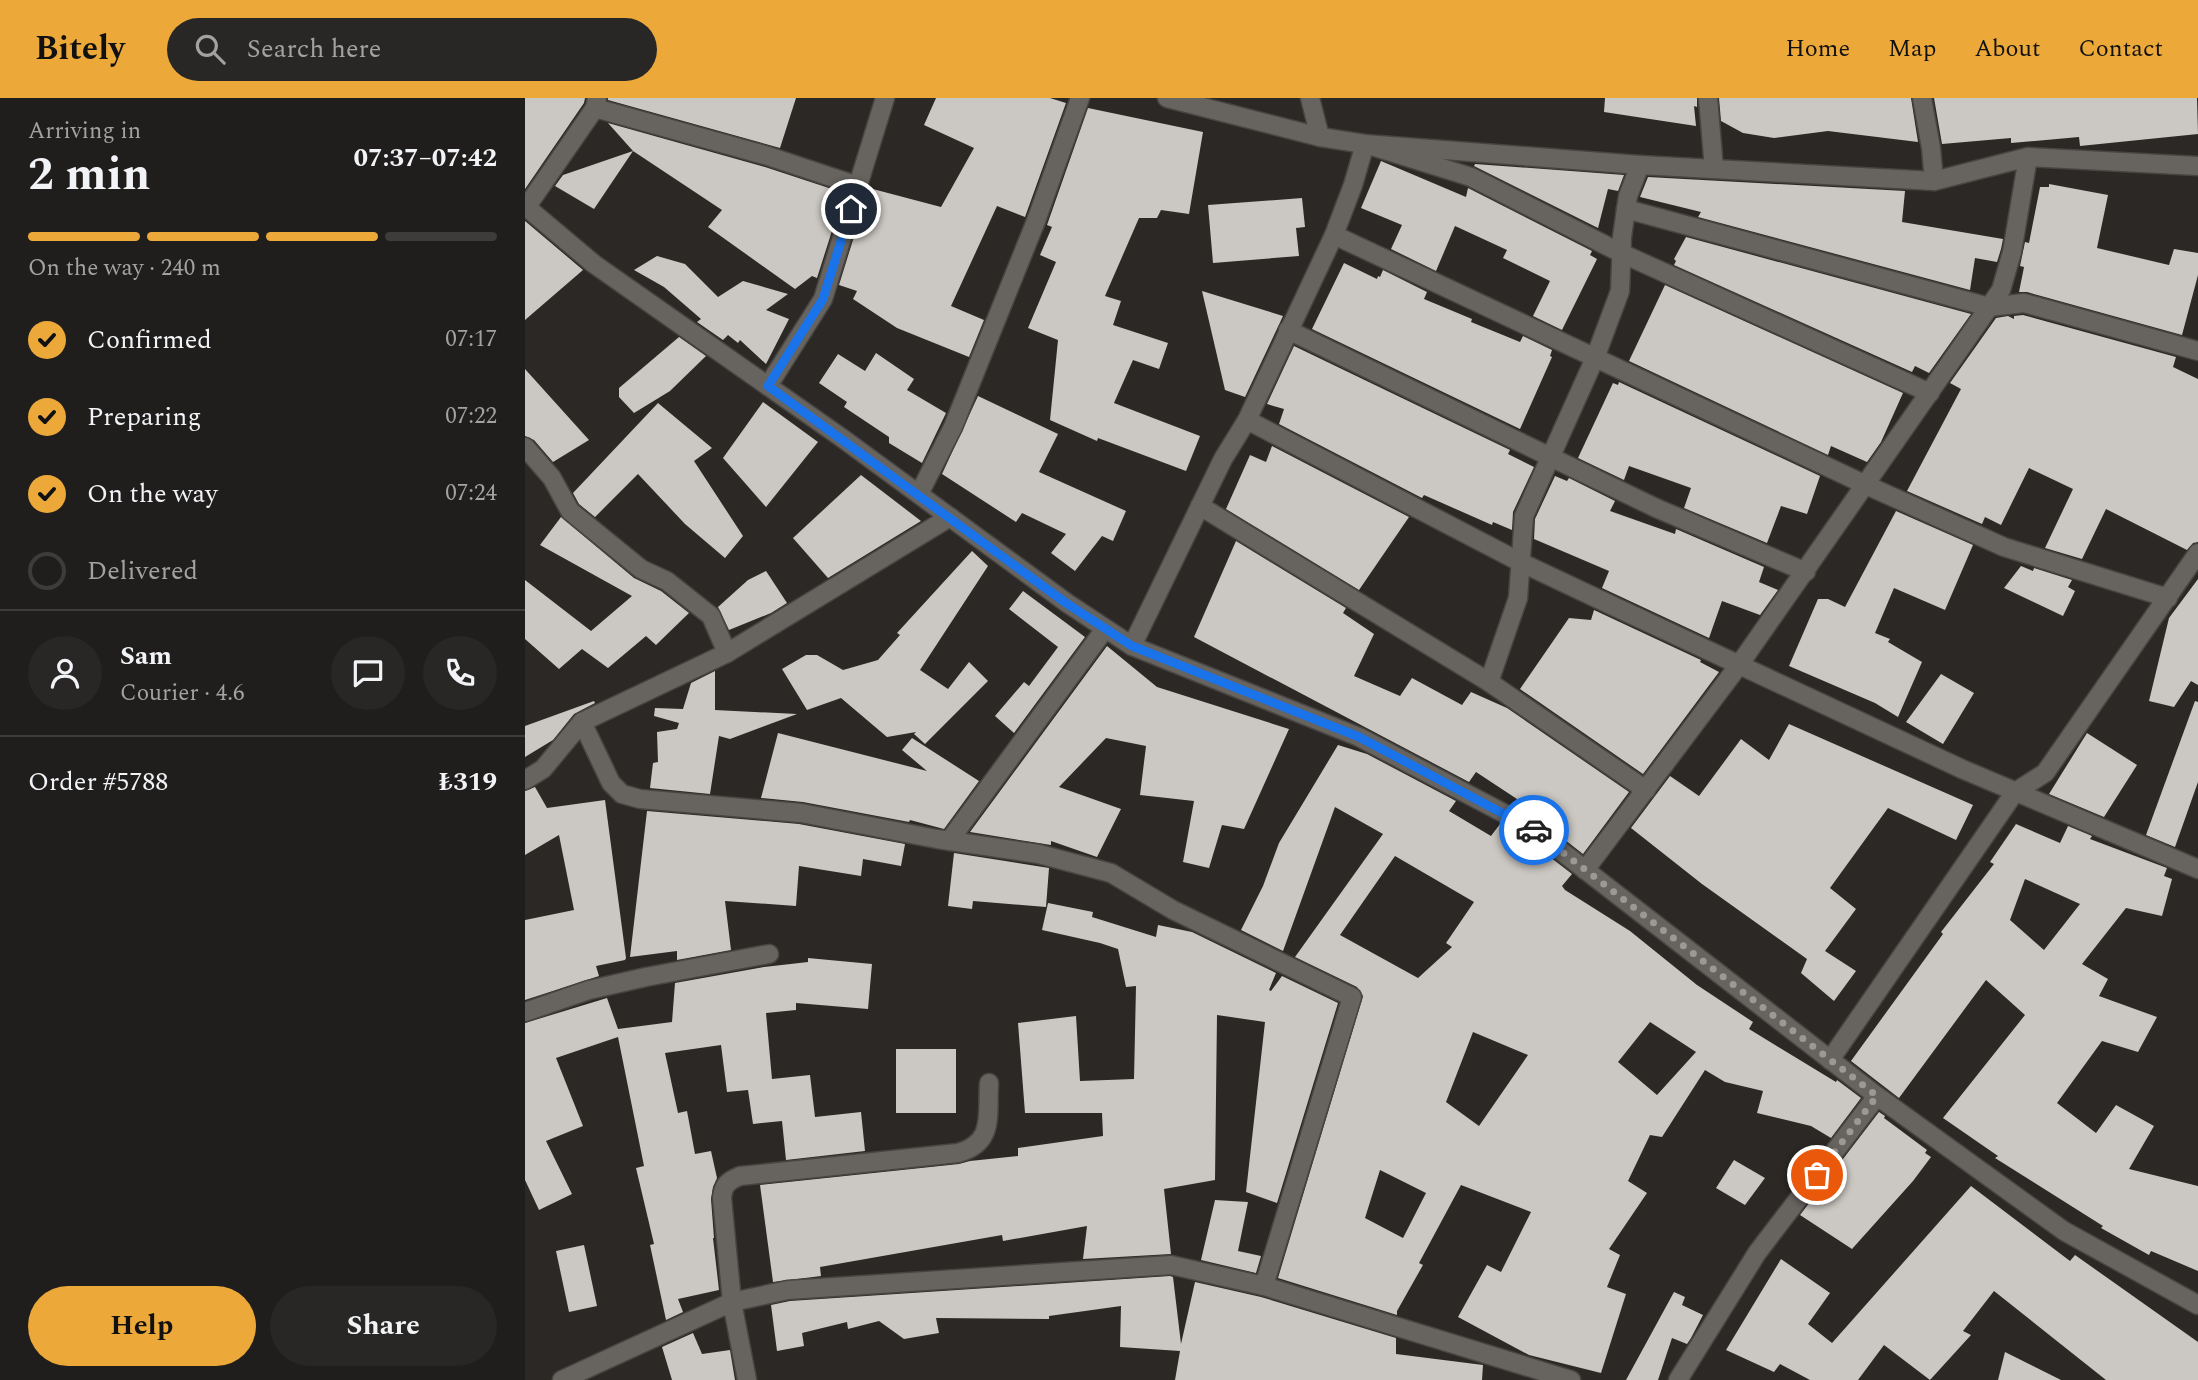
<!DOCTYPE html>
<meta charset="utf-8">
<style>
:root{--surface:#201e1c;--page:#282725;--text:#f1f3f6;--muted:#a2a2a3;--line:#3d3c3b;--accent:#eca93a}
body{margin:0;font-family:Spectral,serif;background:var(--page);color:var(--text);height:100vh;display:flex;flex-direction:column;font-size:26px;white-space:nowrap}
*{box-sizing:border-box;margin:0}
p{font-size:23px;color:var(--muted)}
.icon{flex:none;width:38px;height:38px;fill:none;stroke:currentColor;stroke-width:2;stroke-linecap:round;stroke-linejoin:round}
.map{position:relative;flex:1;overflow:hidden}
.side{display:flex;flex-direction:column;background:var(--surface);width:525px}
.side>*{flex:none}
.pin{position:absolute;display:grid;place-items:center;width:60px;height:60px;color:#fff;margin:-30px;border:4px solid #fff;border-radius:50%;box-shadow:0 2px 7px #0007}
.courier{position:absolute;display:grid;place-items:center;width:70px;height:70px;margin:-35px;border:5px solid #1a73e8;border-radius:50%;background:#fff;color:#222;box-shadow:0 2px 9px #0007}
.headline em{font-style:normal;font-weight:700}
.headline div{display:flex;flex-direction:column-reverse}
.headline{display:flex;align-items:center;justify-content:space-between;height:119px;padding:0 28px}
h1{font-size:46px;font-weight:700;line-height:52px}
.bar{display:grid;grid-template-columns:repeat(4,1fr);gap:10px 7px;align-content:center;height:84px;padding:0 28px}
.bar i{height:9px;border-radius:5px;background:var(--line)}
.bar .selected{background:var(--accent)}
.bar p{grid-column:span 4}
.line{display:flex;align-items:center;gap:18px;padding:0 28px;border-top:2px solid var(--line)}
.line div{flex:1}
.round{display:grid;place-items:center;flex:none;width:74px;height:74px;border-radius:37px;background:var(--page)}
ol{padding:0 28px;list-style:none}
li{display:flex;align-items:center;gap:21px;height:77px}
li p{margin-inline-start:auto}
li .icon{padding:7px;border-radius:50%;background:var(--accent);color:#111;stroke-width:4}
li:last-child{color:var(--muted)}
li i{width:38px;height:38px;border:4px solid var(--line);border-radius:50%}
.button{display:flex;gap:14px;margin-top:auto;padding:14px 28px}
.button a{flex:1;height:80px;border-radius:42px;background:var(--accent);color:#111;font-size:28px;font-weight:700;line-height:80px;text-align:center}
.button a+a{background:var(--page);color:var(--text)}
header{display:flex;align-items:center;gap:42px;box-sizing:border-box;height:98px;padding:0 35px;background:var(--accent);color:#111}
header strong{font-size:33px}
nav{display:flex;gap:38px;margin-inline-start:auto;font-size:24px}
.search{width:490px;height:63px;background:var(--page);display:flex;align-items:center;gap:18px;box-sizing:border-box;padding:0 24px;border-radius:38px;color:var(--muted);font-size:26px}
main{display:flex;flex:1;min-height:0}
.map>svg:first-child{display:block}
</style>
<header>
<strong>Bitely</strong>
<div class="search"><svg class="icon" aria-label="search" viewBox="0 0 24 24"><circle cx="10" cy="10" r="6"/><path d="M15 15l6 6"/></svg>Search here</div>
<nav><a>Home</a><a>Map</a><a>About</a><a>Contact</a></nav>
</header>
<main>
<section class="side">
<div class="headline"><div><h1>2 min</h1><p>Arriving in</p></div><em>07:37–07:42</em></div>
<div class="bar"><i class="selected"></i><i class="selected"></i><i class="selected"></i><i></i><p>On the way · 240 m</p></div>
<ol>
<li><svg class="icon" aria-label="check" viewBox="0 0 24 24"><path d="M5 12l5 5 9-10"/></svg>Confirmed<p>07:17</p></li>
<li><svg class="icon" aria-label="check" viewBox="0 0 24 24"><path d="M5 12l5 5 9-10"/></svg>Preparing<p>07:22</p></li>
<li><svg class="icon" aria-label="check" viewBox="0 0 24 24"><path d="M5 12l5 5 9-10"/></svg>On the way<p>07:24</p></li>
<li><i></i>Delivered</li>
</ol>
<div class="line" style="height:126px"><a class="round"><svg class="icon" aria-label="person" viewBox="0 0 24 24"><circle cx="12" cy="8" r="4"/><path d="M4 21q1-7 8-7t8 7"/></svg></a><div><b>Sam</b><p>Courier · 4.6</p></div><a class="round"><svg class="icon" aria-label="chat" viewBox="0 0 24 24"><path d="M4 5h16v11H9l-5 4z"/></svg></a><a class="round"><svg class="icon" aria-label="phone" viewBox="0 0 24 24"><path d="M5 4h4l2 5-3 2q2 4 5 5l2-3 5 2v4C11 20 4 13 5 4z"/></svg></a></div>
<div class="line" style="height:91px"><div>Order #5788</div><b>₺319</b></div>
<div class="button"><a>Help</a><a>Share</a></div>
</section>
<div class="map">
<svg width="1673" height="1282" viewBox="0 0 1673 1282">
<rect width="100%" height="100%" fill="#2b2825"/>
<g fill="#cbc7c2" fill-rule="evenodd">
<polygon points="0,0 60,0 59,5 0,91"/>
<polygon points="83,0 271,0 255,50 83,2"/>
<polygon points="411,0 525,0 541,5 500,119 472,108 426,208 459,222 444,259 372,230 328,201 332,193 314,187 344,90 416,109 449,50 399,27"/>
<polygon points="1080,0 1172,0 1172,9 1169,8 1171,28 1079,14"/>
<polygon points="1194,0 1386,0 1393,44 1303,33 1249,40 1218,35 1196,23"/>
<polygon points="1409,0 1672,0 1673,36 1555,48 1554,39 1486,45 1486,40 1417,46"/>
<polygon points="563,10 678,34 664,116 636,112 632,120 614,120 580,198 596,203 588,227 643,245 634,271 608,262 589,305 675,338 661,373 573,340 572,343 525,322 533,242 503,230 531,164 515,157 527,129 522,127"/>
<polygon points="83,25 240,69 319,95 292,180 287,178 270,191 183,129 197,112 108,53"/>
<polygon points="108,53 69,111 30,88 38,77"/>
<polygon points="856,63 941,99 943,90 1067,153 1065,157 1072,161 1037,232 1008,218 1025,183 978,160 982,152 930,128 911,173 866,151 877,127 836,110"/>
<polygon points="950,66 1099,77 1093,93 1083,91 1073,130 949,68"/>
<polygon points="1123,79 1380,93 1377,124 1478,141 1476,151 1472,164 1450,160 1445,192 1173,119 1176,114 1115,99"/>
<polygon points="1524,86 1583,97 1572,150 1644,167 1649,151 1673,155 1673,177 1657,237 1502,194 1494,194 1499,169 1495,168 1500,144 1504,145 1515,89 1524,89"/>
<polygon points="777,100 780,129 771,130 774,158 688,165 683,107"/>
<polygon points="0,123 58,172 0,222"/>
<polygon points="1161,139 1446,216 1404,275 1390,268 1387,274 1149,167 1151,163 1149,161"/>
<polygon points="132,158 160,166 193,199 218,183 263,196 241,212 264,221 241,266 215,242 213,245 203,237 198,242 172,224 176,221 139,189 109,172"/>
<polygon points="819,165 852,181 853,178 855,179 858,172 902,194 899,201 947,221 946,224 995,244 998,238 1027,252 1025,258 1027,259 995,331 787,231"/>
<polygon points="1140,187 1378,295 1356,344 1342,364 1306,348 1303,357 1104,263"/>
<polygon points="677,193 758,218 720,299 700,292"/>
<polygon points="1498,217 1651,259 1648,269 1673,281 1673,444 1668,445 1662,452 1581,411 1557,461 1520,450 1548,391 1504,370 1476,427 1460,419 1457,426 1382,393 1436,291 1425,285 1471,220 1483,218 1489,221 1489,218"/>
<polygon points="154,239 181,258 145,293 109,315 94,299 94,290"/>
<polygon points="769,248 985,352 983,356 1009,369 988,414 987,432 968,424 967,427 899,397 897,400 754,326 759,311 742,306"/>
<polygon points="351,255 389,281 382,292 421,315 397,365 364,345 364,339 319,309 322,304 294,285 313,256 340,273"/>
<polygon points="0,271 64,342 28,364 9,342 0,338"/>
<polygon points="1094,284 1295,378 1282,416 1256,408 1242,445 1159,410 1166,390 1104,368 1099,382 1053,360 1088,285 1093,287"/>
<polygon points="453,298 533,336 514,374 601,413 588,443 577,438 550,473 526,455 541,436 497,415 491,424 417,376"/>
<polygon points="238,304 293,344 241,409 198,360"/>
<polygon points="133,305 187,350 169,363 218,438 200,460 160,426 113,376 70,419 54,406 48,395"/>
<polygon points="747,348 884,419 834,492 701,411 725,357 741,364"/>
<polygon points="336,377 396,423 303,480 268,440"/>
<polygon points="1030,378 1042,383 1044,380 1090,403 1085,413 1150,436 1151,431 1239,469 1234,484 1253,492 1235,517 1197,503 1184,540 1077,490 1084,473 1009,441 1010,421"/>
<polygon points="1371,413 1448,447 1420,512 1369,490 1350,535 1365,541 1363,544 1397,564 1373,619 1350,605 1264,568 1293,501 1303,501 1320,509"/>
<polygon points="36,419 109,480 136,493 164,515 131,547 121,538 83,570 57,551 34,571 0,541 0,482 66,533 107,498 15,447"/>
<polygon points="711,443 821,510 818,515 849,536 829,578 875,598 887,580 937,607 946,594 982,610 1104,694 1058,756 1012,720 988,707 992,701 951,674 944,684 669,539"/>
<polygon points="447,453 463,468 395,572 423,591 444,564 463,583 400,646 389,636 391,634 362,639 316,600 282,612 257,571 281,557 292,557 318,572 353,562 375,537 372,535"/>
<polygon points="1496,468 1508,473 1509,470 1547,482 1543,489 1550,493 1538,518 1479,490"/>
<polygon points="241,473 262,505 246,515 204,532 193,509 223,482"/>
<polygon points="1673,481 1673,587 1666,583 1649,609 1624,603 1644,520"/>
<polygon points="498,493 560,539 489,635 470,618 499,584 504,588 533,549 484,511"/>
<polygon points="1069,512 1176,562 1175,564 1194,574 1118,676 995,591 1044,520 1066,522"/>
<polygon points="582,548 632,589 764,631 719,731 697,727 684,770 658,764 669,703 615,697 621,648 581,640 534,689 596,711 572,759 526,743 526,747 445,734"/>
<polygon points="190,573 190,612 272,616 205,641 194,638 185,696 125,690 128,665 133,664 132,634 152,631 154,625 129,618 130,610 158,611 166,585"/>
<polygon points="1416,576 1449,595 1418,646 1381,624"/>
<polygon points="69,603 70,605 49,616 28,642 0,659 0,628"/>
<polygon points="1670,603 1673,604 1673,684 1650,749 1621,737"/>
<polygon points="1264,626 1448,707 1431,742 1363,710 1305,790 1331,811 1300,853 1331,873 1309,903 1276,875 1282,861 1177,786 1106,730 1145,678 1174,698 1216,641 1244,662"/>
<polygon points="253,635 402,673 377,652 387,640 454,683 419,731 385,722 384,724 278,704 236,700"/>
<polygon points="1562,635 1612,667 1579,719 1524,696"/>
<path d="M813,647L842,656L931,703L924,713L966,738L975,726L999,739L1047,776L1037,788L1040,792L1105,833L1172,887L1228,924L1224,931L1311,984L1312,982L1336,1000L1306,1040L1286,1028L1232,1015L1238,993L1200,984L1180,972L1137,1039L1125,1037L1103,1083L1122,1095L1084,1151L1095,1157L1082,1189L1101,1196L1076,1275L1004,1257L933,1219L962,1167L976,1174L1006,1114L936,1087L894,1165L898,1167L872,1213V1217L753,1180L838,898L832,889L770,859L858,736L810,709L758,853L716,832L738,788L754,745ZM870,758L949,804L921,845L927,849L893,880L815,837ZM1125,924L1171,954L1132,997L1093,964ZM948,934L1003,957L954,1028L921,1004ZM855,1072L901,1095L878,1140L840,1120Z"/>
<polygon points="10,689 22,710 80,702 101,860 100,862 71,868 74,878 0,902 0,822 49,812 34,737 0,757 0,693"/>
<polygon points="122,713 274,726 380,746 376,768 338,761 336,778 274,768 271,808 200,803 206,852 152,862 152,853 105,859"/>
<path d="M1491,726L1535,745L1543,728L1567,738L1565,741L1642,770L1639,778L1647,781L1637,818L1601,810L1557,866L1583,881L1574,898L1632,919L1613,954L1577,943L1532,1005L1571,1035L1591,1007L1629,1028L1604,1071L1673,1088V1173L1626,1153L1624,1157L1576,1130L1578,1128L1470,1060L1473,1058L1418,1020L1500,917L1461,882L1374,1000L1326,963L1418,836L1416,834L1469,766L1465,764ZM1500,781L1555,806L1519,852L1485,822Z"/>
<polygon points="429,755 524,770 521,809 448,803 447,811 423,808"/>
<polygon points="523,805 568,814 567,819 631,839 633,827 667,834 751,875 744,892 746,893 757,878 813,905 752,1105 721,1094 740,924 692,917 690,1082 639,1091 646,1156 558,1161 562,1128 478,1143 477,1137 295,1169 296,1178 248,1184 235,1087 434,1066 445,1063 493,1058 493,1050 578,1038 577,1015 500,1015 493,925 551,918 555,983 609,981 611,888 601,889 593,851 575,845 517,832"/>
<polygon points="283,860 347,866 343,911 271,905 271,912 241,915 247,981 285,977 290,1019 336,1014 340,1053 261,1062 257,1023 228,1026 223,992 202,994 196,947 140,955 153,1015 162,1013 170,1056 186,1053 192,1080 188,1089 186,1101 189,1140 188,1140 194,1192 153,1201 158,1214 141,1222 125,1147 129,1146 111,1070 119,1068 93,939 31,960 58,1028 21,1043 47,1096 14,1112 0,1082 0,925 82,900 93,931 147,924 150,885 239,869 283,864"/>
<rect x="371" y="951" width="60" height="64"/>
<polygon points="1354,1014 1360,1018 1359,1020 1402,1052 1400,1055 1406,1059 1388,1083 1327,1151 1275,1117"/>
<polygon points="1209,1062 1240,1080 1220,1107 1191,1090"/>
<polygon points="1446,1088 1545,1163 1550,1157 1673,1244 1673,1282 1581,1282 1469,1193 1438,1233 1446,1237 1405,1282 1359,1247 1333,1282 1285,1282 1255,1266 1249,1274 1201,1252 1256,1161 1305,1195 1283,1226 1307,1245"/>
<polygon points="690,1102 723,1104 713,1153 736,1158 731,1175 676,1162"/>
<polygon points="59,1147 72,1208 44,1214 31,1153"/>
<polygon points="645,1178 648,1179 656,1246 670,1184 736,1199 871,1240 871,1256 958,1267 957,1282 650,1282 655,1253 595,1249 596,1208 524,1218 524,1221 411,1220 414,1235 379,1241 354,1223 323,1231 322,1224 277,1235 279,1248 252,1253 246,1207 265,1203"/>
<polygon points="1149,1194 1160,1199 1157,1207 1178,1217 1166,1240 1162,1246 1147,1240 1133,1282 1101,1282"/>
<polygon points="168,1235 177,1256 205,1252 210,1282 147,1282 137,1249"/>
<polygon points="1480,1254 1536,1282 1473,1282"/>
</g>
<g fill="none" stroke-linecap="round" stroke-linejoin="round">
<g stroke="#474441" stroke-width="21">
<g id="minor">
<polyline points="785,0 795,39"/>
<polyline points="1183,0 1189,71"/>
<polyline points="1397,0 1406,50 1409,83"/>
<polyline points="70,10 243,58 333,88"/>
<polyline points="0,108 69,166 317,340 542,505 607,548 834,639 1005,729 1352,998 1539,1133 1673,1207"/>
<polyline points="0,111 70,10 72,0"/>
<polyline points="1101,111 1464,209 1499,205 1673,253"/>
<polyline points="809,137 1341,387 1479,449 1643,500"/>
<polyline points="763,232 1131,410 1281,474"/>
<polyline points="243,288 298,201 360,0"/>
<polyline points="722,322 995,464 1086,507 1437,671 1673,771"/>
<polyline points="0,349 27,380 45,413 116,471 142,483 186,518 202,555"/>
<polyline points="394,396 428,329 511,123 555,0"/>
<polyline points="675,408 964,584 1121,692"/>
<polyline points="607,548 698,361 722,322 809,137 828,87 840,46 946,79 1096,155 1405,295"/>
<polyline points="964,584 993,500 999,418 1070,260 1095,193 1097,139 1101,111 1103,98 1115,67"/>
<polyline points="57,624 86,685 97,696 115,701 276,715 412,741 514,756 586,775 648,812 827,899 739,1188"/>
<polyline points="0,682 18,671 57,624 202,555 425,419"/>
<polyline points="424,743 580,531"/>
<polyline points="1060,772 1214,567 1476,192 1487,154 1503,59"/>
<polyline points="0,914 64,892 121,879 244,856"/>
<polyline points="1305,962 1490,694 1520,675 1673,455"/>
<polyline points="37,1282 207,1204 263,1192 646,1167 739,1188 1046,1282"/>
<path d="M222,1282L207,1204L197,1100C198,1087 203,1083 215,1078L433,1055C470,1045 462,1017 464,985"/>
<polyline points="1153,1282 1232,1155 1352,998"/>
</g>
</g>
<g stroke="#474441" stroke-width="21">
<polyline id="tertiary" points="642,0 795,39 840,46 1115,67 1409,83 1503,59 1673,68"/>
</g>
<use href="#minor" stroke="#676460" stroke-width="18"/>
<use href="#tertiary" stroke="#676460" stroke-width="18"/>
</g>
<g fill="none" stroke-linecap="round" stroke-linejoin="round">
<polyline stroke="#9b9896" stroke-width="7" stroke-dasharray="0 12.6" points="1009,732 1352,998 1292,1077"/>
<polyline stroke="#1a73e8" stroke-width="9" points="326,111 298,201 243,288 541,505 607,548 834,639 1009,732"/>
</g>
</svg>
<div class="pin" style="left:1292px;top:1077px;background:#ea580c"><svg class="icon" aria-label="bag" viewBox="0 0 24 24"><path d="M5 8h14l-1 12H6zM9 8a3 3 0 0 1 6 0"/></svg></div>
<div class="pin" style="left:326px;top:111px;background:#1f2937"><svg class="icon" aria-label="home" viewBox="0 0 24 24"><path d="M3 11l9-7 9 7M6 9v11h12V9"/></svg></div>
<div class="courier" style="left:1009px;top:732px"><svg class="icon" aria-label="car" viewBox="0 0 24 24"><path d="M5 17H2v-5l4-1 3-4h7l3 4 3 1v5h-3M9 17h6M6 11h13"/><circle cx="7" cy="17" r="2"/><circle cx="17" cy="17" r="2"/></svg></div>
</div>
</main>
